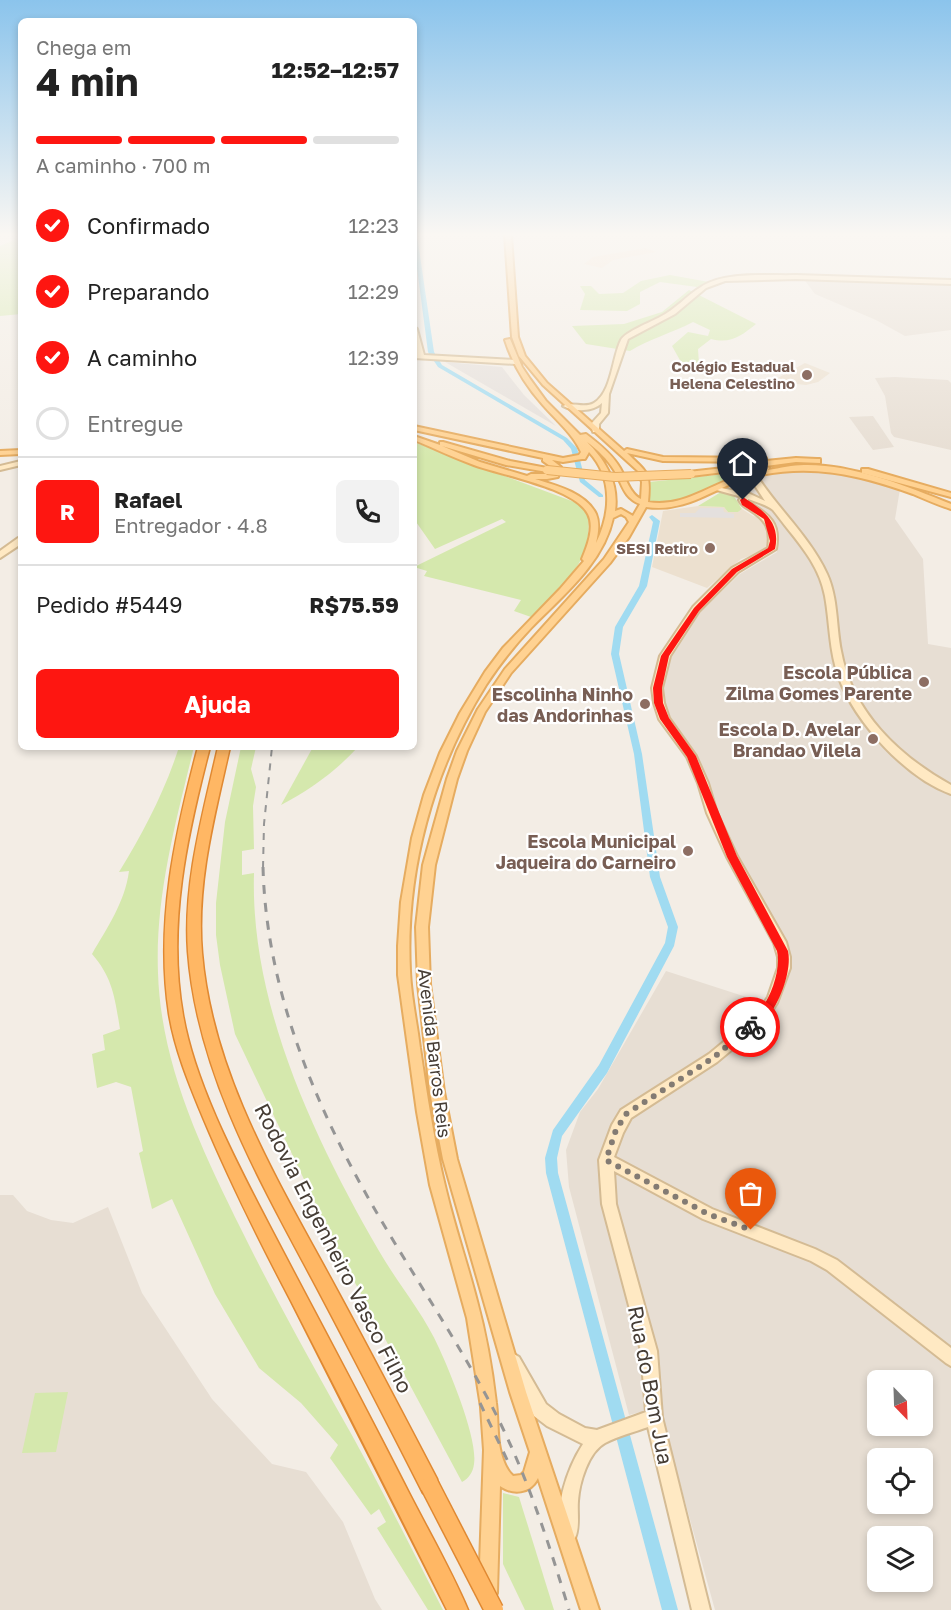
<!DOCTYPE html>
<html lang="pt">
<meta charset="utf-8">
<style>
:root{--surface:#fff;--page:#f2f2f2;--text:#222;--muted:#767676;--line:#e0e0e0;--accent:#fe1611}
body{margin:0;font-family:"Golos Text",sans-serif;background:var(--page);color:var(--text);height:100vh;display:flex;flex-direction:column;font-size:22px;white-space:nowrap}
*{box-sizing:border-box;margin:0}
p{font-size:20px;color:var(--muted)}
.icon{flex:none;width:33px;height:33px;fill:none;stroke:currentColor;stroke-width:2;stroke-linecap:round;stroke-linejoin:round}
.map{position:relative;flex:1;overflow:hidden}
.drawer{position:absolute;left:18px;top:18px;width:399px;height:732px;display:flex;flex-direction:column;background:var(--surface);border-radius:9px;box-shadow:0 3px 9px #0003}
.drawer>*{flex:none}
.needle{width:39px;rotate:157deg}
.controls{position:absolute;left:867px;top:1370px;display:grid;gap:12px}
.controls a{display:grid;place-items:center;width:66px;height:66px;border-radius:9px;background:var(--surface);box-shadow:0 3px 9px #0003;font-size:30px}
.pin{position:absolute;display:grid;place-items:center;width:51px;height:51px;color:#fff;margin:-62px -26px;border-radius:50% 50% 50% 0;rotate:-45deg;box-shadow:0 0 6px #0007}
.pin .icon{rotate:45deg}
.courier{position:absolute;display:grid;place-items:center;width:60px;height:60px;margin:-30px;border:4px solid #fe1611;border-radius:50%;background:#fff;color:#222;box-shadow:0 2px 8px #0007}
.overview em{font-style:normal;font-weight:700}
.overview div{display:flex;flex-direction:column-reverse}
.overview{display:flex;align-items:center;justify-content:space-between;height:102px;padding:0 18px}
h1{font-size:39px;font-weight:700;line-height:45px}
.bar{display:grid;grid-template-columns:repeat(4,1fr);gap:9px 6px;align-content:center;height:72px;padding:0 18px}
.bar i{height:8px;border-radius:4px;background:var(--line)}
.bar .active{background:var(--accent)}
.bar p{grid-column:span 4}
.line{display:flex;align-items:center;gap:15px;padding:0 18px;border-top:2px solid var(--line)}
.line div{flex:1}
.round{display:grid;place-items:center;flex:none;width:63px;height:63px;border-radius:9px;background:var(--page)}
ol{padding:0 18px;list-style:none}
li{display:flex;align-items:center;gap:18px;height:66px}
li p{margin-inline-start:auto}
li .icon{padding:6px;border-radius:50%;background:var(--accent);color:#fff;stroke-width:4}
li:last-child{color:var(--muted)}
li i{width:33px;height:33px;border:3px solid var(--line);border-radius:50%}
.cta{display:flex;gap:12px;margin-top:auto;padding:12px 18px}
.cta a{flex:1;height:69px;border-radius:9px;background:var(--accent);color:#fff;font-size:24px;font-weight:700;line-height:69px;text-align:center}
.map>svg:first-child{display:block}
</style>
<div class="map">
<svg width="951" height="1610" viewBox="0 0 951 1610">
<rect width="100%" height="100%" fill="#f3ede5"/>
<g fill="#e7ded3" fill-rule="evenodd">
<polygon points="803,278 951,284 951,330 905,336 876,320 815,294"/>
<polygon points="895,377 948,380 951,383 951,450 894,437 891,433 885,396 875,378"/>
<polygon points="873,416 894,447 873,450 849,417"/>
<path d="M810,468L837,472L900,489L895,519L923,559L928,644L951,648V1610H715L659,1407L629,1415L569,1187L566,1150L580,1112L598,1089L666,971L774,1006L783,975L775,945L714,825L697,774L659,720L655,702L665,661L692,620L740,574L777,552L766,513L749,506L726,488L751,476ZM878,1380H922V1425H878ZM878,1458H922V1503H878ZM878,1536H922V1581H878Z"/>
<polygon points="0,1195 13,1195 27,1211 51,1220 73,1223 108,1207 142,1293 212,1399 272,1464 306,1472 343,1522 375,1599 382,1610 0,1610"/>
</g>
<polygon fill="#f6e1cf" points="646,248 656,252 613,260 602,268 584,264 593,257"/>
<polygon fill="#e5dfda" points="445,362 502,367 524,395 556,426"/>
<g fill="#ece0cf">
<polygon points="805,363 830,373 818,382 806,385 777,382 776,379"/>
<polygon points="698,506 724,507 728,512 738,512 742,509 753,516 762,518 769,544 761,552 741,559 707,588 652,567 663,511"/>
</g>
<g fill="#d5e8ad">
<polygon points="16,239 21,241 21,314 0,316 0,246"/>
<polygon points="670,275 709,282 697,287 660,282 640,292 640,304 627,311 580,310 585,294 580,286 591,286 599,294 623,293 641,281"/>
<path d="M689,290L756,324C741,336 731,344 711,339L698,349L699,364L681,362L672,346L688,332L708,336L710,330L693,322C672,333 649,339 630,351L586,344L572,326L624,324L662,312Z"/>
<path d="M414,442L577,503L588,514C594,563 562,586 531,617L514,611L521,600L424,576L427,571L414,567L506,522L502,519L435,549L414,519Z"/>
<polygon points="764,470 672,502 650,502 649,482"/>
<path d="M721,492C734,491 736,500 742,509L738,512H728L724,507L698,506Z"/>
<path d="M179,747H194C176,821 155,896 158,973C161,1065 201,1148 241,1229C271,1290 303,1348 336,1407C374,1473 408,1542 443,1610H428L377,1528L386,1522L379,1509L371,1515L330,1458L338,1445L301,1403L259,1368L215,1294L172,1199L152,1209L139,1153L143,1151L131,1087L116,1082L97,1088L92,1054L105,1050L103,1035L120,1029C115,999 113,978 92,954C107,928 125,902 129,871L119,872C143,833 165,791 179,747Z"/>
<path d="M241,747H256L251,769L256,787L253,806L254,849L242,851V875L254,873C250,1005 315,1140 379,1251C398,1284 424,1314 439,1348C450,1372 478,1439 474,1464C473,1472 469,1478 462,1482L339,1253L235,1034L220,965L216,935V903L225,822Z"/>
<path d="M313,747H358C335,772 311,789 281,805Z"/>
<polygon points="68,1392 56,1452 22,1453 35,1393"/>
<polygon points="503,1493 519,1497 554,1610 525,1610 503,1564"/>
</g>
<polygon fill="#e4e0de" points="700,508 723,508 724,512 734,514 734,518 680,517 680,513 695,513"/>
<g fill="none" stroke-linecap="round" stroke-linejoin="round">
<g fill="#a0dbf1" fill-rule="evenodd">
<polygon points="414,235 417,235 434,352 442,365 567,438 577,448 585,480 603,495 603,497 599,497 580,482 571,449 563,440 438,367 428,352 414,245"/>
<polygon points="652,515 660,521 647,586 623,627 619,654 642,754 660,877 678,927 674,946 607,1073 562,1136 557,1158 558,1173 678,1610 662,1610 546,1173 545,1158 553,1130 599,1065 665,943 668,927 650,877 634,754 611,654 615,627 639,586 653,522 649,517"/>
</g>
<g stroke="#d4bb94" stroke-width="4">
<g id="secondary">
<path d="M796,275L951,280V284L796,279L725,281L706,288L675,314L628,339L609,394L608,413L599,424V432H593L591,424L601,413L602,403C592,412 574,412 563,406C572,401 584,409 594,403C612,392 612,358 621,340C625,332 651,322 660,317C676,309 686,296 701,287C724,271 768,276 796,275Z"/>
<polygon points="414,327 417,329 424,355 515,360 518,362 515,364 414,358 414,354 417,354 414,341"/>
<polygon points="21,461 21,465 0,470 0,466"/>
<path d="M749,473H755C777,508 810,537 827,574C838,598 836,626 841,651C852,712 899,756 951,785V794C906,778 855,722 839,678C829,651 830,623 825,596C820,569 804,549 787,528C783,523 778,516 773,510C767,505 756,502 748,499V502C769,515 781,522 776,549L738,572L699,611L670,656L662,688L664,703L669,718L696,756L708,783L717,813L737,856L786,942L790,957V968L777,1003L764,1023L717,1062L631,1118L623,1133L614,1157L712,1209L815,1249L837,1260L951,1348V1366L946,1363L827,1270L811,1261L703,1219L614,1171L616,1204L657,1351L662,1417L710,1610H692L648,1427C634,1432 618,1436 605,1443C588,1452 579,1484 578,1501C577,1513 580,1527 575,1538L569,1540L563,1538C552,1511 568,1467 583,1444L547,1426L534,1416L506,1362L509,1357L514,1354L519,1357L546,1404L559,1414L585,1428L597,1430L646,1412L641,1351L602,1204L599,1160L612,1125L621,1110L709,1054L756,1015L768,997L778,968V957L774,943L727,857L707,813L698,783L687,757L659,719L654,703L652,688L660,656L693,607L732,568L768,548C771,529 766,520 750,510C745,507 742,506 739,500L742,497L713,489L717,487L750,494L765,501L748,475Z"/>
<polygon points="18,538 21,538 21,544 0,558 0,551"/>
</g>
</g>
<g stroke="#e6ac60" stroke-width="4">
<g id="primary">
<path d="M505,235H511L518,337L525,356L547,383L624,451L627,449L663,457L763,458H766V461L796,458L817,459H820V463L796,462L766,466L769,468L768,470C780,468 793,465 804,465C852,464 907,486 951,504V509C938,505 925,499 913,494C857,474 810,463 751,477C713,487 689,513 646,507L629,537L610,563L511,673L485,712L467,751L457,779L435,865L428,927L430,984L444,1092L457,1159L526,1392L599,1610H581L538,1478C530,1494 513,1495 500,1486L497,1593L494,1599L488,1602L482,1599L479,1593L484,1450L481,1407L467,1318L430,1185L417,1112L398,975V946L401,902L412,838L424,795L440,753L460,713L485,672L503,648L560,589L584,561L582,559C587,547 595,527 588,514C575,488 501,475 474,465C454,458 434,448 414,440V436L440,445V442H443L510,461L547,468L551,470L547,472L506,465L442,446L480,462L527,476L531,474H552L553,468L543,461V458L414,430V426L563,458L579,455L581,452C573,434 557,421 543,405C526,386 513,365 505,340L510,339L522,367L530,379L546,401L580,435L586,434C598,443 612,454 620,468C626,478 630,494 641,499L642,482L638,471L543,385L519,356L512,337ZM587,442C597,449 608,460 614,470C623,485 623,497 640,504L633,516L621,509L615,511C619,483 606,461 587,442ZM589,452C613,478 611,513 596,543C598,534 600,523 596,514C586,493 555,485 535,479H547L558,477L561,467L552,460L563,462L582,459H585ZM627,453L663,461L759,462L751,465L688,472L687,474L691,476L749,469L764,470C751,472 739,475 728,480C701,491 678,507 648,502C651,471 647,473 627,453ZM621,514L626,517L629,522L604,559L505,669L478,709L457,751L447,779L423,865L416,927L418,984L430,1092L443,1159L510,1392L530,1452L524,1472L521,1475L513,1476C506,1470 502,1458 500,1449C497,1436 498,1417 496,1403C492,1368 486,1334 477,1301C467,1262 454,1225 445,1186C434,1141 427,1095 420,1048C417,1023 411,997 410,971C405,871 433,770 486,685C499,665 514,646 531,628C562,596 603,564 613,518Z"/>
<polygon points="21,450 21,454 0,455 0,451"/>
<polygon points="862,469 868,469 951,493 951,497 862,473"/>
</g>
</g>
<g stroke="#e08932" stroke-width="3">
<g id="highway">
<path d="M198,747H210C187,835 167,925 183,1015C195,1084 236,1161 268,1223C315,1313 363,1402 409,1493C429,1532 451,1570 468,1610H447C396,1507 344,1404 291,1301C260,1242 230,1182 204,1120C190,1086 175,1051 169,1014C155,923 175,834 198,747Z"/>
<path d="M218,747H230C215,814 196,883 202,953C212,1072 275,1176 331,1279C367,1345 402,1412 437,1479L439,1486L437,1493L430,1495L423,1493C388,1424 353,1356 317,1288C261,1183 197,1073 188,952C183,883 203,814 218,747Z"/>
</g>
</g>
<use href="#secondary" fill="#ffe9c3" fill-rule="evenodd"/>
<use href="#primary" fill="#ffd292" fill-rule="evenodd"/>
<use href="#highway" fill="#ffb764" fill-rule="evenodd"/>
<polyline stroke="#959595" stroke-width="2" stroke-dasharray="7 7" stroke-linecap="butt" points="263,868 264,824 272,747"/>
<g stroke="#959595" stroke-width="3" stroke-dasharray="9 9" stroke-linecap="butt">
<path d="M263,867C266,988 314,1104 374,1208C411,1272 453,1334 488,1399C524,1466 547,1537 569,1610"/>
<polyline points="480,1403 511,1468"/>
</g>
<g stroke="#e6ac60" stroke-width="10" stroke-linecap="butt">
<polyline id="primary-bridge" points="547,470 615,477 691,474"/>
</g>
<g stroke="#e08932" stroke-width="21" stroke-linecap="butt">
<polyline id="highway-bridge" points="430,1486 494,1610"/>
</g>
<use href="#primary-bridge" stroke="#ffd292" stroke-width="8"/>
<use href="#highway-bridge" stroke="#ffb764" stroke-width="18"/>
</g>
<linearGradient id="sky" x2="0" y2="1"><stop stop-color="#8bc4ec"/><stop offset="0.51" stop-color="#faf7f3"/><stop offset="1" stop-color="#faf7f3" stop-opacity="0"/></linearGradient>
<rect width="951" height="460" fill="url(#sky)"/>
<path fill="#fe1611" d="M743,497C763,510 781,522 775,549L737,572L699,611L669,656L662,688L663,703L669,718L696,756L737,856L788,951C793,974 774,1022 750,1032L744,1027C748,1019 756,1016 761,1009C772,995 781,968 777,951L727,857L687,757L660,719L654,703L653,688L661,656L694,608L732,569L768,548L770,541L764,519L742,505L740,500Z"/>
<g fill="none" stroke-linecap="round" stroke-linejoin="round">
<polyline stroke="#837b73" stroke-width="6" stroke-dasharray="0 10.8" points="750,1027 713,1058 626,1114 616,1130 606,1160 708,1214 751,1230"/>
</g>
<g fill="#8d6e63" stroke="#fff" stroke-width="2">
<circle cx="807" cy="375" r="6"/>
<circle cx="710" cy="548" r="6"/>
<circle cx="924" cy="682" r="6"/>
<circle cx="645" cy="704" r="6"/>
<circle cx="873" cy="739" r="6"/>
<circle cx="688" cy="851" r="6"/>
</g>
<g text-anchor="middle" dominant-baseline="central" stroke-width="4.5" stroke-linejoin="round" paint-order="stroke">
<g font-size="15" font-weight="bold" fill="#785e54" stroke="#fff" text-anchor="end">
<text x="795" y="366">Colégio Estadual<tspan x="795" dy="17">Helena Celestino</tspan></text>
<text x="698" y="548">SESI Retiro</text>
</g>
<g font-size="18" font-weight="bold" fill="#785e54" stroke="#fff" text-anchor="end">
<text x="912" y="672">Escola Pública<tspan x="912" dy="21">Zilma Gomes Parente</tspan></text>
<text x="633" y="694">Escolinha Ninho<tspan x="633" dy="21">das Andorinhas</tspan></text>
<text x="861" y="729">Escola D. Avelar<tspan x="861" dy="21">Brandao Vilela</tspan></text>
<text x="676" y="841">Escola Municipal<tspan x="676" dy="21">Jaqueira do Carneiro</tspan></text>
</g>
<g font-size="18" fill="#463d35" stroke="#fff">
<text transform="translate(435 1053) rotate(83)">Avenida Barros Reis</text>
</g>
<g font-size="21" fill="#463d35" stroke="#fff">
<text transform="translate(334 1248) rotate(63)">Rodovia Engenheiro Vasco Filho</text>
<text transform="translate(651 1385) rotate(79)">Rua do Bom Jua</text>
</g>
</g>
</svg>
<div class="controls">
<a><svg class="needle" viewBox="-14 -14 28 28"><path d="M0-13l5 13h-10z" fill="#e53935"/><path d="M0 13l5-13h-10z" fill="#767676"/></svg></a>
<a><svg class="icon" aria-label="locate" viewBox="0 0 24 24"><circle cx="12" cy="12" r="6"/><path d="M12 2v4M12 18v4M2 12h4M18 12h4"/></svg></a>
<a><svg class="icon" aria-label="layers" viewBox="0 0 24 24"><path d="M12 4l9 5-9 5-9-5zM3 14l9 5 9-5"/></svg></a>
</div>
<div class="pin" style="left:751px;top:1230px;background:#ea580c"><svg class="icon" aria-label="bag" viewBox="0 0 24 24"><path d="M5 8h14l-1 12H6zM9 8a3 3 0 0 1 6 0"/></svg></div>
<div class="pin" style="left:743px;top:500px;background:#1f2937"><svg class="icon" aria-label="home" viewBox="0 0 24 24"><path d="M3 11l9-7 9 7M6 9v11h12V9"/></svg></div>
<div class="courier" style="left:750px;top:1027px"><svg class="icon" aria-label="bike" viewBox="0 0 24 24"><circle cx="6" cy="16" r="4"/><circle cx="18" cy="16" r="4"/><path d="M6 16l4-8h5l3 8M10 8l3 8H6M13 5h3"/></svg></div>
<section class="drawer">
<div class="overview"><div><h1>4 min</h1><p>Chega em</p></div><em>12:52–12:57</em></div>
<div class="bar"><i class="active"></i><i class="active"></i><i class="active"></i><i></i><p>A caminho · 700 m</p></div>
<ol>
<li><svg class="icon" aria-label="check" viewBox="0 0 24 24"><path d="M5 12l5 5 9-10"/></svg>Confirmado<p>12:23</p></li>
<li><svg class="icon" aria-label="check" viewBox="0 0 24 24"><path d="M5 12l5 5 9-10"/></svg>Preparando<p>12:29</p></li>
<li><svg class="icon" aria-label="check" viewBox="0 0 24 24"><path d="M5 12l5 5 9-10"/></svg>A caminho<p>12:39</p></li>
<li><i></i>Entregue</li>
</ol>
<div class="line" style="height:108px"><b class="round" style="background:var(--accent);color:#fff">R</b><div><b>Rafael</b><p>Entregador · 4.8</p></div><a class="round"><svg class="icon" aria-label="phone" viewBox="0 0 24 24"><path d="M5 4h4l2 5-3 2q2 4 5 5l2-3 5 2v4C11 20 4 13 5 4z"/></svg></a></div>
<div class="line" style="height:78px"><div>Pedido #5449</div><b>R$75.59</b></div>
<div class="cta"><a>Ajuda</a></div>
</section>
</div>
